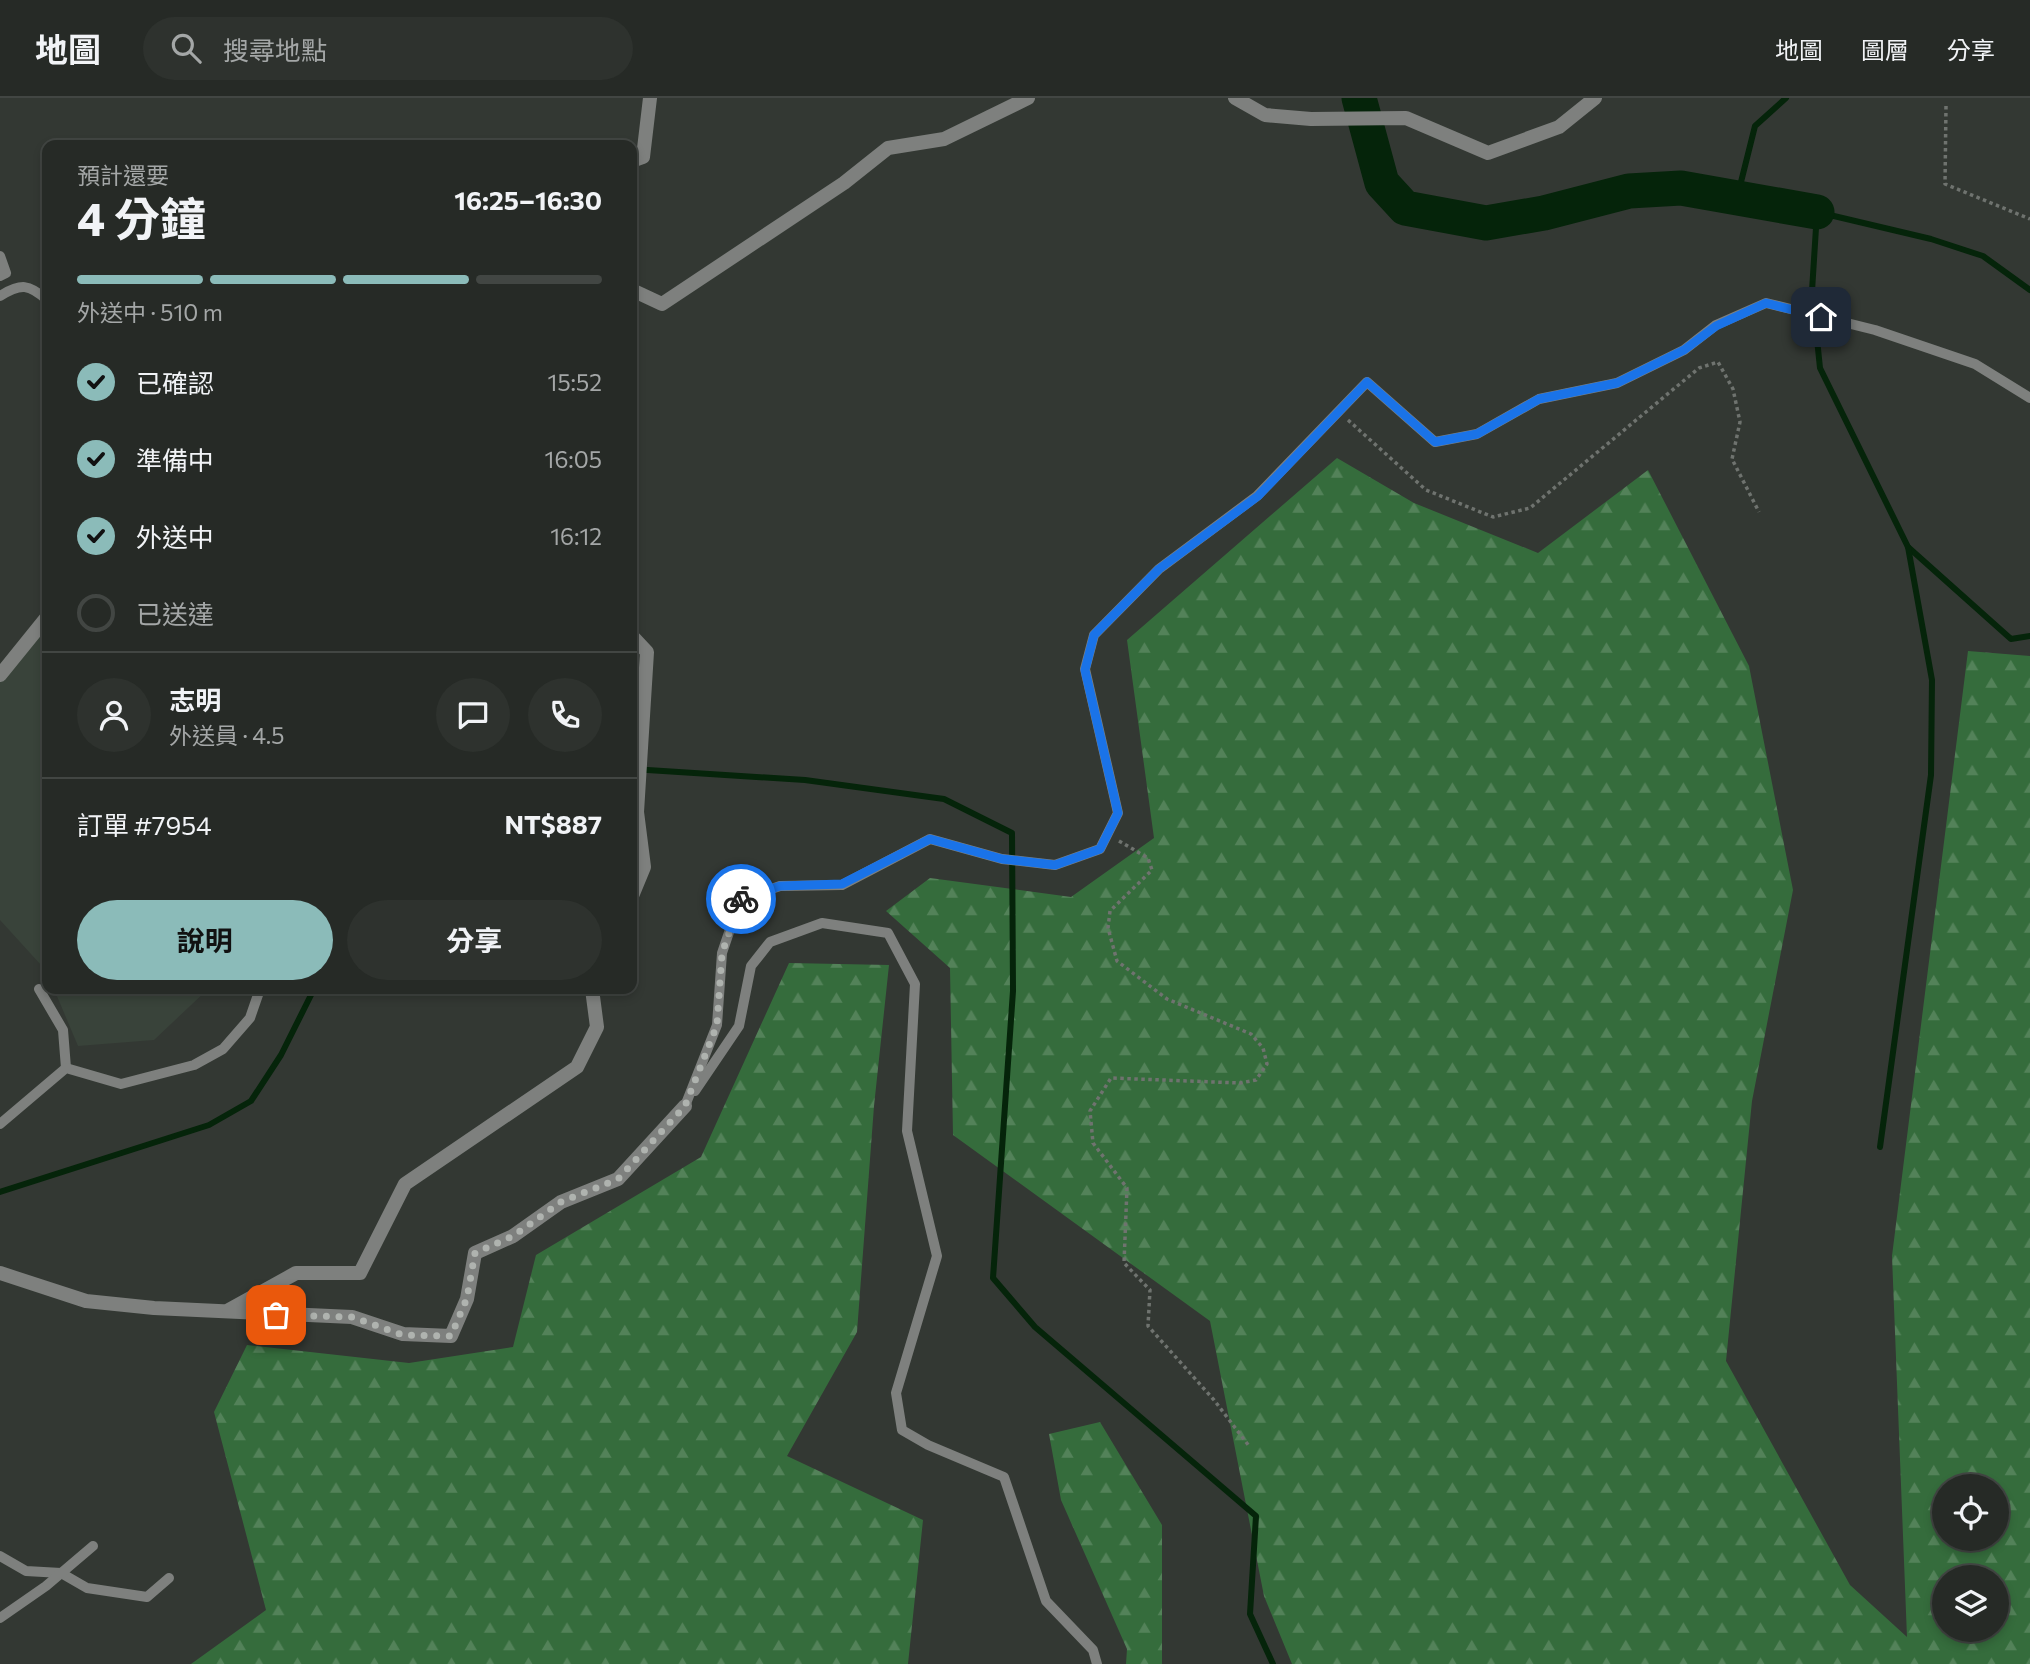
<!DOCTYPE html>
<html lang="zh-TW">
<meta charset="utf-8">
<style>
:root{--surface:#262a26;--page:#2e322e;--text:#f1f3f6;--muted:#a4a7a7;--line:#424643;--accent:#8bbbb9}
body{margin:0;font-family:Commissioner,"Noto Sans TC",sans-serif;background:var(--page);color:var(--text);height:100vh;display:flex;flex-direction:column;font-size:26px;white-space:nowrap}
*{box-sizing:border-box;margin:0}
p{font-size:23px;color:var(--muted)}
.icon{flex:none;width:38px;height:38px;fill:none;stroke:currentColor;stroke-width:2;stroke-linecap:round;stroke-linejoin:round}
.map{position:relative;flex:1;overflow:hidden}
.drawer{position:absolute;left:42px;top:42px;width:595px;height:854px;display:flex;flex-direction:column;background:var(--surface);border-radius:14px;box-shadow:0 4px 10px #0003,0 0 0 2px var(--line)}
.drawer>*{flex:none}
.controls{position:absolute;left:1932px;top:1376px;display:grid;gap:14px}
.controls a{display:grid;place-items:center;width:77px;height:77px;border-radius:50%;background:var(--surface);box-shadow:0 4px 10px #0003,0 0 0 2px var(--line);font-size:35px}
.pin{position:absolute;display:grid;place-items:center;width:60px;height:60px;color:#fff;margin:-30px;border-radius:14px;box-shadow:0 4px 10px #0006}
.courier{position:absolute;display:grid;place-items:center;width:70px;height:70px;margin:-35px;border:5px solid #1a73e8;border-radius:50%;background:#fff;color:#222;box-shadow:0 2px 9px #0007}
.overview em{font-style:normal;font-weight:700}
.overview div{display:flex;flex-direction:column-reverse}
.overview{display:flex;align-items:center;justify-content:space-between;height:119px;padding:0 35px}
h1{font-size:46px;font-weight:700;line-height:52px}
.bar{display:grid;grid-template-columns:repeat(4,1fr);gap:10px 7px;align-content:center;height:84px;padding:0 35px}
.bar i{height:9px;border-radius:5px;background:var(--line)}
.bar .on{background:var(--accent)}
.bar p{grid-column:span 4}
.line{display:flex;align-items:center;gap:18px;padding:0 35px;border-top:2px solid var(--line)}
.line div{flex:1}
.round{display:grid;place-items:center;flex:none;width:74px;height:74px;border-radius:37px;background:var(--page)}
ol{padding:0 35px;list-style:none}
li{display:flex;align-items:center;gap:21px;height:77px}
li p{margin-inline-start:auto}
li .icon{padding:7px;border-radius:50%;background:var(--accent);color:#111;stroke-width:4}
li:last-child{color:var(--muted)}
li i{width:38px;height:38px;border:4px solid var(--line);border-radius:50%}
.cta{display:flex;gap:14px;margin-top:auto;padding:14px 35px}
.cta a{flex:1;height:80px;border-radius:42px;background:var(--accent);color:#111;font-size:28px;font-weight:700;line-height:80px;text-align:center}
.cta a+a{background:var(--page);color:var(--text)}
header{display:flex;align-items:center;gap:42px;box-sizing:border-box;height:98px;padding:0 35px;background:var(--surface);border-bottom:2px solid var(--line)}
header strong{font-size:33px}
nav{display:flex;gap:38px;margin-inline-start:auto;font-size:24px}
.search{width:490px;height:63px;background:var(--page);display:flex;align-items:center;gap:18px;box-sizing:border-box;padding:0 24px;border-radius:38px;color:var(--muted);font-size:26px}
.map>svg:first-child{display:block}
</style>
<header>
<strong>地圖</strong>
<div class="search"><svg class="icon" aria-label="search" viewBox="0 0 24 24"><circle cx="10" cy="10" r="6"/><path d="M15 15l6 6"/></svg>搜尋地點</div>
<nav><a>地圖</a><a>圖層</a><a>分享</a></nav>
</header>
<div class="map">
<svg width="2030" height="1566" viewBox="0 0 2030 1566">
<defs>
<pattern id="forest-firs" width="22" height="20" patternUnits="userSpaceOnUse" patternTransform="scale(1.75)"><rect width="22" height="20" fill="#356c3c"/><path d="M5 1l3.5 6h-7zM16 11l3.5 6h-7z" fill="#538259"/></pattern>
</defs>
<rect width="100%" height="100%" fill="#333833"/>
<g fill="#39433a">
<polygon points="47,512 47,879 41,867 0,822 0,573"/>
<polygon points="54,891 208,891 154,942 78,948"/>
</g>
<g fill="url(#forest-firs)" fill-rule="evenodd">
<path d="M1337,360L1414,405L1538,455L1648,372L1749,568L1793,792L1752,1003L1726,1263L1850,1487L1907,1539L1892,1158L1968,553L2030,558V1566H1292L1264,1498L1210,1223L953,1037L950,870L886,813L930,780L1071,799L1154,740L1127,542ZM1944,1388H1997V1440H1944ZM1944,1479H1997V1531H1944Z"/>
<polygon points="789,865 889,867 874,1008 857,1234 787,1358 923,1422 908,1566 191,1566 266,1512 214,1314 247,1247 409,1265 513,1249 536,1157 701,1059"/>
<polygon points="1100,1324 1162,1427 1162,1566 1126,1566 1127,1551 1061,1402 1049,1336"/>
</g>
<g fill="none" stroke-linecap="round" stroke-linejoin="round">
<g stroke="#05240a" stroke-width="6">
<polyline points="1737,100 1755,28 1786,0"/>
<polyline points="1908,449 2011,541 2030,538"/>
<polyline points="632,671 805,682 944,701 1012,735 1013,893 993,1180 1035,1229 1256,1418 1250,1516 1273,1566"/>
<polyline points="1880,1049 1931,677 1932,582 1908,449 1820,270 1812,193 1817,114 1931,141 1983,158 2030,192"/>
<polyline points="0,1094 209,1027 251,1003 281,957 314,891"/>
</g>
<polyline stroke="#05240a" stroke-width="35" points="1359,0 1382,85 1405,110 1486,125 1544,115 1629,93 1681,90 1817,114"/>
<g stroke="#6f736f" stroke-width="3.5" stroke-dasharray="3.5 3.5" stroke-linecap="butt">
<polyline points="1946,8 1945,86 2030,121"/>
<polyline points="1348,322 1426,392 1493,419 1530,410 1699,270 1718,264 1733,291 1740,324 1732,361 1759,414"/>
<polyline points="1119,743 1148,760 1152,772 1110,813 1108,830 1117,863 1167,901 1251,936 1263,950 1267,966 1256,982 1240,985 1111,980 1090,1013 1093,1045 1127,1090 1124,1165 1150,1192 1148,1228 1214,1302 1249,1348"/>
</g>
<g stroke="#7e807e" stroke-width="10">
<polyline points="0,158 6,175 0,178"/>
<path d="M0,198C21,185 29,186 47,202"/>
<polyline points="39,891 63,932 66,970"/>
<polyline points="695,993 739,928 751,868 770,844 822,825 888,835 915,886 907,1033 937,1158 896,1295 902,1332 928,1347 1004,1379 1046,1503 1093,1552 1097,1566"/>
<polyline points="685,1008 717,927 722,855 740,802 780,788 842,787 930,741 1002,761 1055,767 1100,751 1118,715 1085,571 1094,537 1159,471 1257,398 1367,284 1435,344 1477,336 1539,301 1617,285 1684,252 1716,227 1766,205 1875,232 1975,266 2030,300"/>
<polyline points="0,1026 66,970 121,986 194,967 223,951 250,920 260,891"/>
<polyline points="0,1458 26,1473 61,1475 87,1490 147,1499 169,1480"/>
<polyline points="0,1520 46,1488 93,1448"/>
</g>
<g stroke="#7e807e" stroke-width="14">
<polyline points="1235,0 1265,17 1311,21 1406,20 1488,55 1559,29 1595,0"/>
<polyline points="632,63 643,59 650,0"/>
<polyline points="632,192 662,206 844,85 888,50 944,41 1028,0"/>
<polyline points="632,538 647,554 637,714 644,769 632,798"/>
<polyline points="0,577 47,519"/>
<polyline points="0,1175 86,1203 154,1210 352,1219 403,1236 451,1238 467,1201 475,1155 513,1138 561,1104 618,1081 685,1008"/>
<polyline points="229,1212 296,1175 360,1175 405,1086 577,969 597,929 592,891"/>
</g>
</g>
<g fill="none" stroke-linecap="round" stroke-linejoin="round">
<polyline stroke="#afb3af" stroke-width="7" stroke-dasharray="0 12.6" points="276,1217 352,1219 403,1237 451,1238 467,1200 475,1155 513,1138 561,1104 618,1081 685,1008 717,927 722,855 741,801"/>
<polyline stroke="#1a73e8" stroke-width="9" points="741,801 780,788 842,786 930,741 1002,761 1055,767 1100,751 1118,715 1085,572 1094,537 1159,471 1258,398 1367,284 1435,344 1477,336 1539,301 1617,285 1684,252 1716,228 1766,205 1821,219"/>
</g>
</svg>
<div class="controls">
<a><svg class="icon" aria-label="locate" viewBox="0 0 24 24"><circle cx="12" cy="12" r="6"/><path d="M12 2v4M12 18v4M2 12h4M18 12h4"/></svg></a>
<a><svg class="icon" aria-label="layers" viewBox="0 0 24 24"><path d="M12 4l9 5-9 5-9-5zM3 14l9 5 9-5"/></svg></a>
</div>
<div class="pin" style="left:276px;top:1217px;background:#ea580c"><svg class="icon" aria-label="bag" viewBox="0 0 24 24"><path d="M5 8h14l-1 12H6zM9 8a3 3 0 0 1 6 0"/></svg></div>
<div class="pin" style="left:1821px;top:219px;background:#1f2937"><svg class="icon" aria-label="home" viewBox="0 0 24 24"><path d="M3 11l9-7 9 7M6 9v11h12V9"/></svg></div>
<div class="courier" style="left:741px;top:801px"><svg class="icon" aria-label="bike" viewBox="0 0 24 24"><circle cx="6" cy="16" r="4"/><circle cx="18" cy="16" r="4"/><path d="M6 16l4-8h5l3 8M10 8l3 8H6M13 5h3"/></svg></div>
<section class="drawer">
<div class="overview"><div><h1>4 分鐘</h1><p>預計還要</p></div><em>16:25–16:30</em></div>
<div class="bar"><i class="on"></i><i class="on"></i><i class="on"></i><i></i><p>外送中 · 510 m</p></div>
<ol>
<li><svg class="icon" aria-label="check" viewBox="0 0 24 24"><path d="M5 12l5 5 9-10"/></svg>已確認<p>15:52</p></li>
<li><svg class="icon" aria-label="check" viewBox="0 0 24 24"><path d="M5 12l5 5 9-10"/></svg>準備中<p>16:05</p></li>
<li><svg class="icon" aria-label="check" viewBox="0 0 24 24"><path d="M5 12l5 5 9-10"/></svg>外送中<p>16:12</p></li>
<li><i></i>已送達</li>
</ol>
<div class="line" style="height:126px"><a class="round"><svg class="icon" aria-label="person" viewBox="0 0 24 24"><circle cx="12" cy="8" r="4"/><path d="M4 21q1-7 8-7t8 7"/></svg></a><div><b>志明</b><p>外送員 · 4.5</p></div><a class="round"><svg class="icon" aria-label="chat" viewBox="0 0 24 24"><path d="M4 5h16v11H9l-5 4z"/></svg></a><a class="round"><svg class="icon" aria-label="phone" viewBox="0 0 24 24"><path d="M5 4h4l2 5-3 2q2 4 5 5l2-3 5 2v4C11 20 4 13 5 4z"/></svg></a></div>
<div class="line" style="height:91px"><div>訂單 #7954</div><b>NT$887</b></div>
<div class="cta"><a>說明</a><a>分享</a></div>
</section>
</div>
